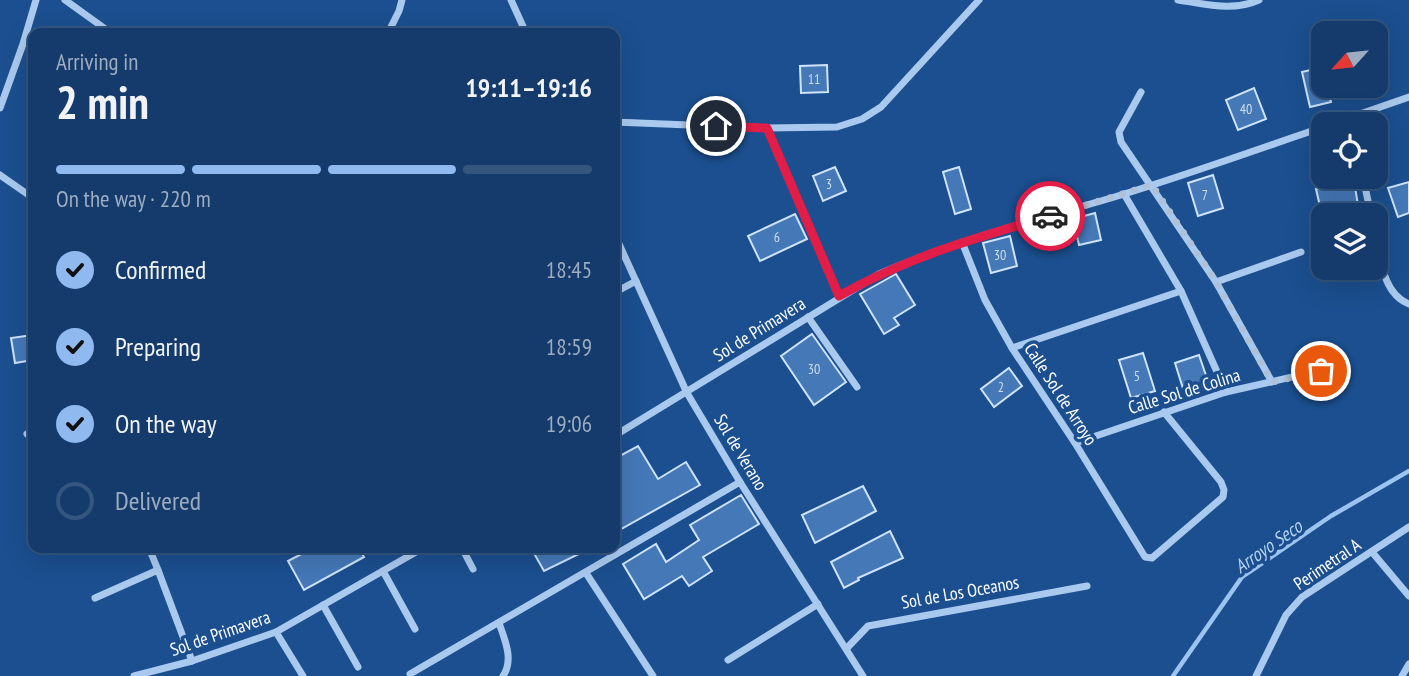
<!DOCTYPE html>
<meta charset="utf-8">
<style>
:root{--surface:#143b6b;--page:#1d4271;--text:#f1f3f6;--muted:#9dadc1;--line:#33557e;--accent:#90b9f0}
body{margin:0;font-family:"PT Sans Narrow",sans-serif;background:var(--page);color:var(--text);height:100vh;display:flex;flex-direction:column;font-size:26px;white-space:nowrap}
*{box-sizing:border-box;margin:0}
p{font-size:23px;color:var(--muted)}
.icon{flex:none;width:38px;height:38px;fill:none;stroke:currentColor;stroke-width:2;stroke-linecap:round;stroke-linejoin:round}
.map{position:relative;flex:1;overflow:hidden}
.panel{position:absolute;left:28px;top:28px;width:592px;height:525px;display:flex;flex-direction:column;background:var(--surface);border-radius:14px;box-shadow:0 7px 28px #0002,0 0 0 2px var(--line)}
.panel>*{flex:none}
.needle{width:46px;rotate:243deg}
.fabs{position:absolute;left:1311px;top:21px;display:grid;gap:14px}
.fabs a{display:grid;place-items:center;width:77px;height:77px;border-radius:14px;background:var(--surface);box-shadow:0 7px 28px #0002,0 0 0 2px var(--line);font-size:35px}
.pin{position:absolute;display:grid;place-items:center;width:60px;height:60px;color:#fff;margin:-30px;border:4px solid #fff;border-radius:50%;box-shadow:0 2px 7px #0007}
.courier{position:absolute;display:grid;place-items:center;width:70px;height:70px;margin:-35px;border:5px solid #e11d48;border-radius:50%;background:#fff;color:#222;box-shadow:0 2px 9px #0007}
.overview em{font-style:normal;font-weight:800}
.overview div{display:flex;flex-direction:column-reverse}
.overview{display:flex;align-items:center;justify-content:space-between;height:119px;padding:0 28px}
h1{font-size:46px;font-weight:800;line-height:52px}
.bar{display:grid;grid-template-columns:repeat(4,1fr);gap:10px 7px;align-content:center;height:84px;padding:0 28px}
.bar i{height:9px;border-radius:5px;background:var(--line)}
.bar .on{background:var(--accent)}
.bar p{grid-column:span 4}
ol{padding:0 28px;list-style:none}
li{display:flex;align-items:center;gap:21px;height:77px}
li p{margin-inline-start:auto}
li .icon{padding:7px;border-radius:50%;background:var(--accent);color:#111;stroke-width:4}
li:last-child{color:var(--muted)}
li i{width:38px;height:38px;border:4px solid var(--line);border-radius:50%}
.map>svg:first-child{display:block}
</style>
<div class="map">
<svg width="1409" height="676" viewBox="0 0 1409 676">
<rect width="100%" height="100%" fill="#1b4f8f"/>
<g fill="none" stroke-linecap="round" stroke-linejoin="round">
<polyline stroke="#9cc4f0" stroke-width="4.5" points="1173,676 1242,577 1331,516 1409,471"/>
</g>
<g fill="#4478b7" stroke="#cfe3fa" stroke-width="2">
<polygon points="827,65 828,92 801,93 800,66"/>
<polygon points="1323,67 1323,86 1327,86 1331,102 1310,107 1302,72"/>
<polygon points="1254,88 1266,119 1238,130 1226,100"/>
<polygon points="835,167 846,191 823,201 813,176"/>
<polygon points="959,167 971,209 955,214 943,172"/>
<polygon points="1213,175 1223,208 1198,216 1188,183"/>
<polygon points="1354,181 1358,205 1354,206 1356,215 1322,215 1316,189"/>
<polygon points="1409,182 1409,213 1398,217 1388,188"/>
<polygon points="1095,213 1101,240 1079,245 1073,219"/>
<polygon points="795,214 807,239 760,261 748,236"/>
<polygon points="1010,236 1017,266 991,273 983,243"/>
<polygon points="896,274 915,305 894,318 899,325 884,334 860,294"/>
<polygon points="812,334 846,382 814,405 781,356"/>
<polygon points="33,335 33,360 15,363 11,338"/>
<polygon points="1143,353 1155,391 1131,398 1119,360"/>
<polygon points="1199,355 1210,387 1185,395 1175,363"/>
<polygon points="1009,368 1022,386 994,407 981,389"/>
<polygon points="638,446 658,479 686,462 700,485 614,533 614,459"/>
<polygon points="863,486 876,511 815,543 802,515"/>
<polygon points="741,495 759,524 703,557 712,571 689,586 682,576 644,599 623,564 656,544 666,562 699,540 690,525"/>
<polygon points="890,531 903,558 858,578 859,580 844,588 831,562"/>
<polygon points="313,548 359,548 364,557 304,590 288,561"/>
<polygon points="531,548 591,548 544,571"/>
</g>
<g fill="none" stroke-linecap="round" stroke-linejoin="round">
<g stroke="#a9c9ee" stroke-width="7">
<polyline points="65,0 111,33"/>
<polyline points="511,0 526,33"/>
<path d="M1178,0C1206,4 1232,12 1259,0"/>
<polyline points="388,33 399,11 402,0"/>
<polyline points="1141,92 1119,132 1121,142 1216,282 1272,382"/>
<polyline points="0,108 23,44 36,0"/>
<polyline points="614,122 767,128 837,127 862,119 881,107 979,0"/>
<polyline points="1331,124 1409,97"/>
<polyline points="767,128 839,296"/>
<polyline points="0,175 33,198"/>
<polyline points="1363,177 1371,215"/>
<polyline points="1124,194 1181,291 1226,392"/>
<polyline points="614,233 687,393 740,482 863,676"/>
<path d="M1376,236C1381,260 1383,294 1409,304"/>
<polyline points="962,242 985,300 1012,348 1075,443 1145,557 1152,558 1223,497 1224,490 1221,482 1164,412"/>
<polyline points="1216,282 1301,252"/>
<polyline points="614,293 636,281"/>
<polyline points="808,317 857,387"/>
<polyline points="1012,348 1181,291"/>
<polyline points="27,434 33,430"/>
<path d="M614,436L879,274C957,240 1040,219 1121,195C1189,174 1256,150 1323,127"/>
<polyline points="1075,443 1226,392 1345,365"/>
<polyline points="149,548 158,570"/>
<polyline points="462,548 473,569"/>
<polyline points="1372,552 1409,596"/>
<polyline points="383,571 415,629"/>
<polyline points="586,573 653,676"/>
<polyline points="95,598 158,570 192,661"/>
<polyline points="323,605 358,667"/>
<path d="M499,623C505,640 514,660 503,676"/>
<polyline points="276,632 303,676"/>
<polyline points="847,648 868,626 1087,586"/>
<polyline points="728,660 818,604"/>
<polyline points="410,674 740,482"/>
<polyline points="134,676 192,661 276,632 423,548"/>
<polyline points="1256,676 1286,615 1302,597 1409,527"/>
<polyline points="1402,676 1409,664"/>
</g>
</g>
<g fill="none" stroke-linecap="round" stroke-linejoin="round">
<polyline stroke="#afc1d8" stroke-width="7" stroke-dasharray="0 12.6" points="1050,216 1152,185 1216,282 1272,382 1321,371"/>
<path stroke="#e11d48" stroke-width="9" d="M716,126L767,128L839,296C908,257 975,238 1050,216"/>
</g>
<g text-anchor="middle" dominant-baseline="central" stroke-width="7" stroke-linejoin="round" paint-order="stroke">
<g font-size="14" fill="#d0dded">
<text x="814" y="79">11</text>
<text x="1246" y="109">40</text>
<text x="829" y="184">3</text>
<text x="1205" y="195">7</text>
<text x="777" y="237">6</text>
<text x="1000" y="255">30</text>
<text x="814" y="369">30</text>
<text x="1137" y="376">5</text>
<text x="1001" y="387">2</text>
</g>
<g font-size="18" fill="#fff" stroke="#1b4f8f">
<text transform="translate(759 329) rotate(-32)">Sol de Primavera</text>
<text transform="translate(1184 391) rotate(-17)">Calle Sol de Colina</text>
<text transform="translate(1061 394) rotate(57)">Calle Sol de Arroyo</text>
<text transform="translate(741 452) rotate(59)">Sol de Verano</text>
<text transform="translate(1327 564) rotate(-34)">Perimetral A</text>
<text transform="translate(960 592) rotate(-10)">Sol de Los Oceanos</text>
<text transform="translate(220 633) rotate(-19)">Sol de Primavera</text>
</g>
<g font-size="19" font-style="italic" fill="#b5d3f5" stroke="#1b4f8f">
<text transform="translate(1268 546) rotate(-35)">Arroyo Seco</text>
</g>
</g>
</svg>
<div class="fabs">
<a><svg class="needle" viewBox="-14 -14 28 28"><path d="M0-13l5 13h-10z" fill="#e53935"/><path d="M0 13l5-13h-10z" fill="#9dadc1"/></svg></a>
<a><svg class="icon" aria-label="locate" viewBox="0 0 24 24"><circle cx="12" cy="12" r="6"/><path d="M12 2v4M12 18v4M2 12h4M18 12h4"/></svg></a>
<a><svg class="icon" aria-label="layers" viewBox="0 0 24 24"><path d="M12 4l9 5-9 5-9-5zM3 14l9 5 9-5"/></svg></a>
</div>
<div class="pin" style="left:1321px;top:371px;background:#ea580c"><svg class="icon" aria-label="bag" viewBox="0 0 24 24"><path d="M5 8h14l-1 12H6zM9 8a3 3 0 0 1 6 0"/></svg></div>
<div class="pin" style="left:716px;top:126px;background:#1f2937"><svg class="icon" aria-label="home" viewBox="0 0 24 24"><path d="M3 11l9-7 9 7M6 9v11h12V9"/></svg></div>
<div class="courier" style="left:1050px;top:216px"><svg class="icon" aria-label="car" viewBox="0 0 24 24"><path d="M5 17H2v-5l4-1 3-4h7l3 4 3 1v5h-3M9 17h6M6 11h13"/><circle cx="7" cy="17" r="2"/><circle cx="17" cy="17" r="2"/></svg></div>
<section class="panel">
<div class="overview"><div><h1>2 min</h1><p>Arriving in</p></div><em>19:11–19:16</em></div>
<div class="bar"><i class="on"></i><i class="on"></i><i class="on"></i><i></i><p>On the way · 220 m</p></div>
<ol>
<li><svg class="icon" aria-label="check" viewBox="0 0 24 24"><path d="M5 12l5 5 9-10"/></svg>Confirmed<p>18:45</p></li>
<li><svg class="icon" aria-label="check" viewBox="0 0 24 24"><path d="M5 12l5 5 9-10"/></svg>Preparing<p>18:59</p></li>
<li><svg class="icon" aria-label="check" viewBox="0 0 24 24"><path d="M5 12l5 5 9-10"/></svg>On the way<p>19:06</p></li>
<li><i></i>Delivered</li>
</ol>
</section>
</div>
